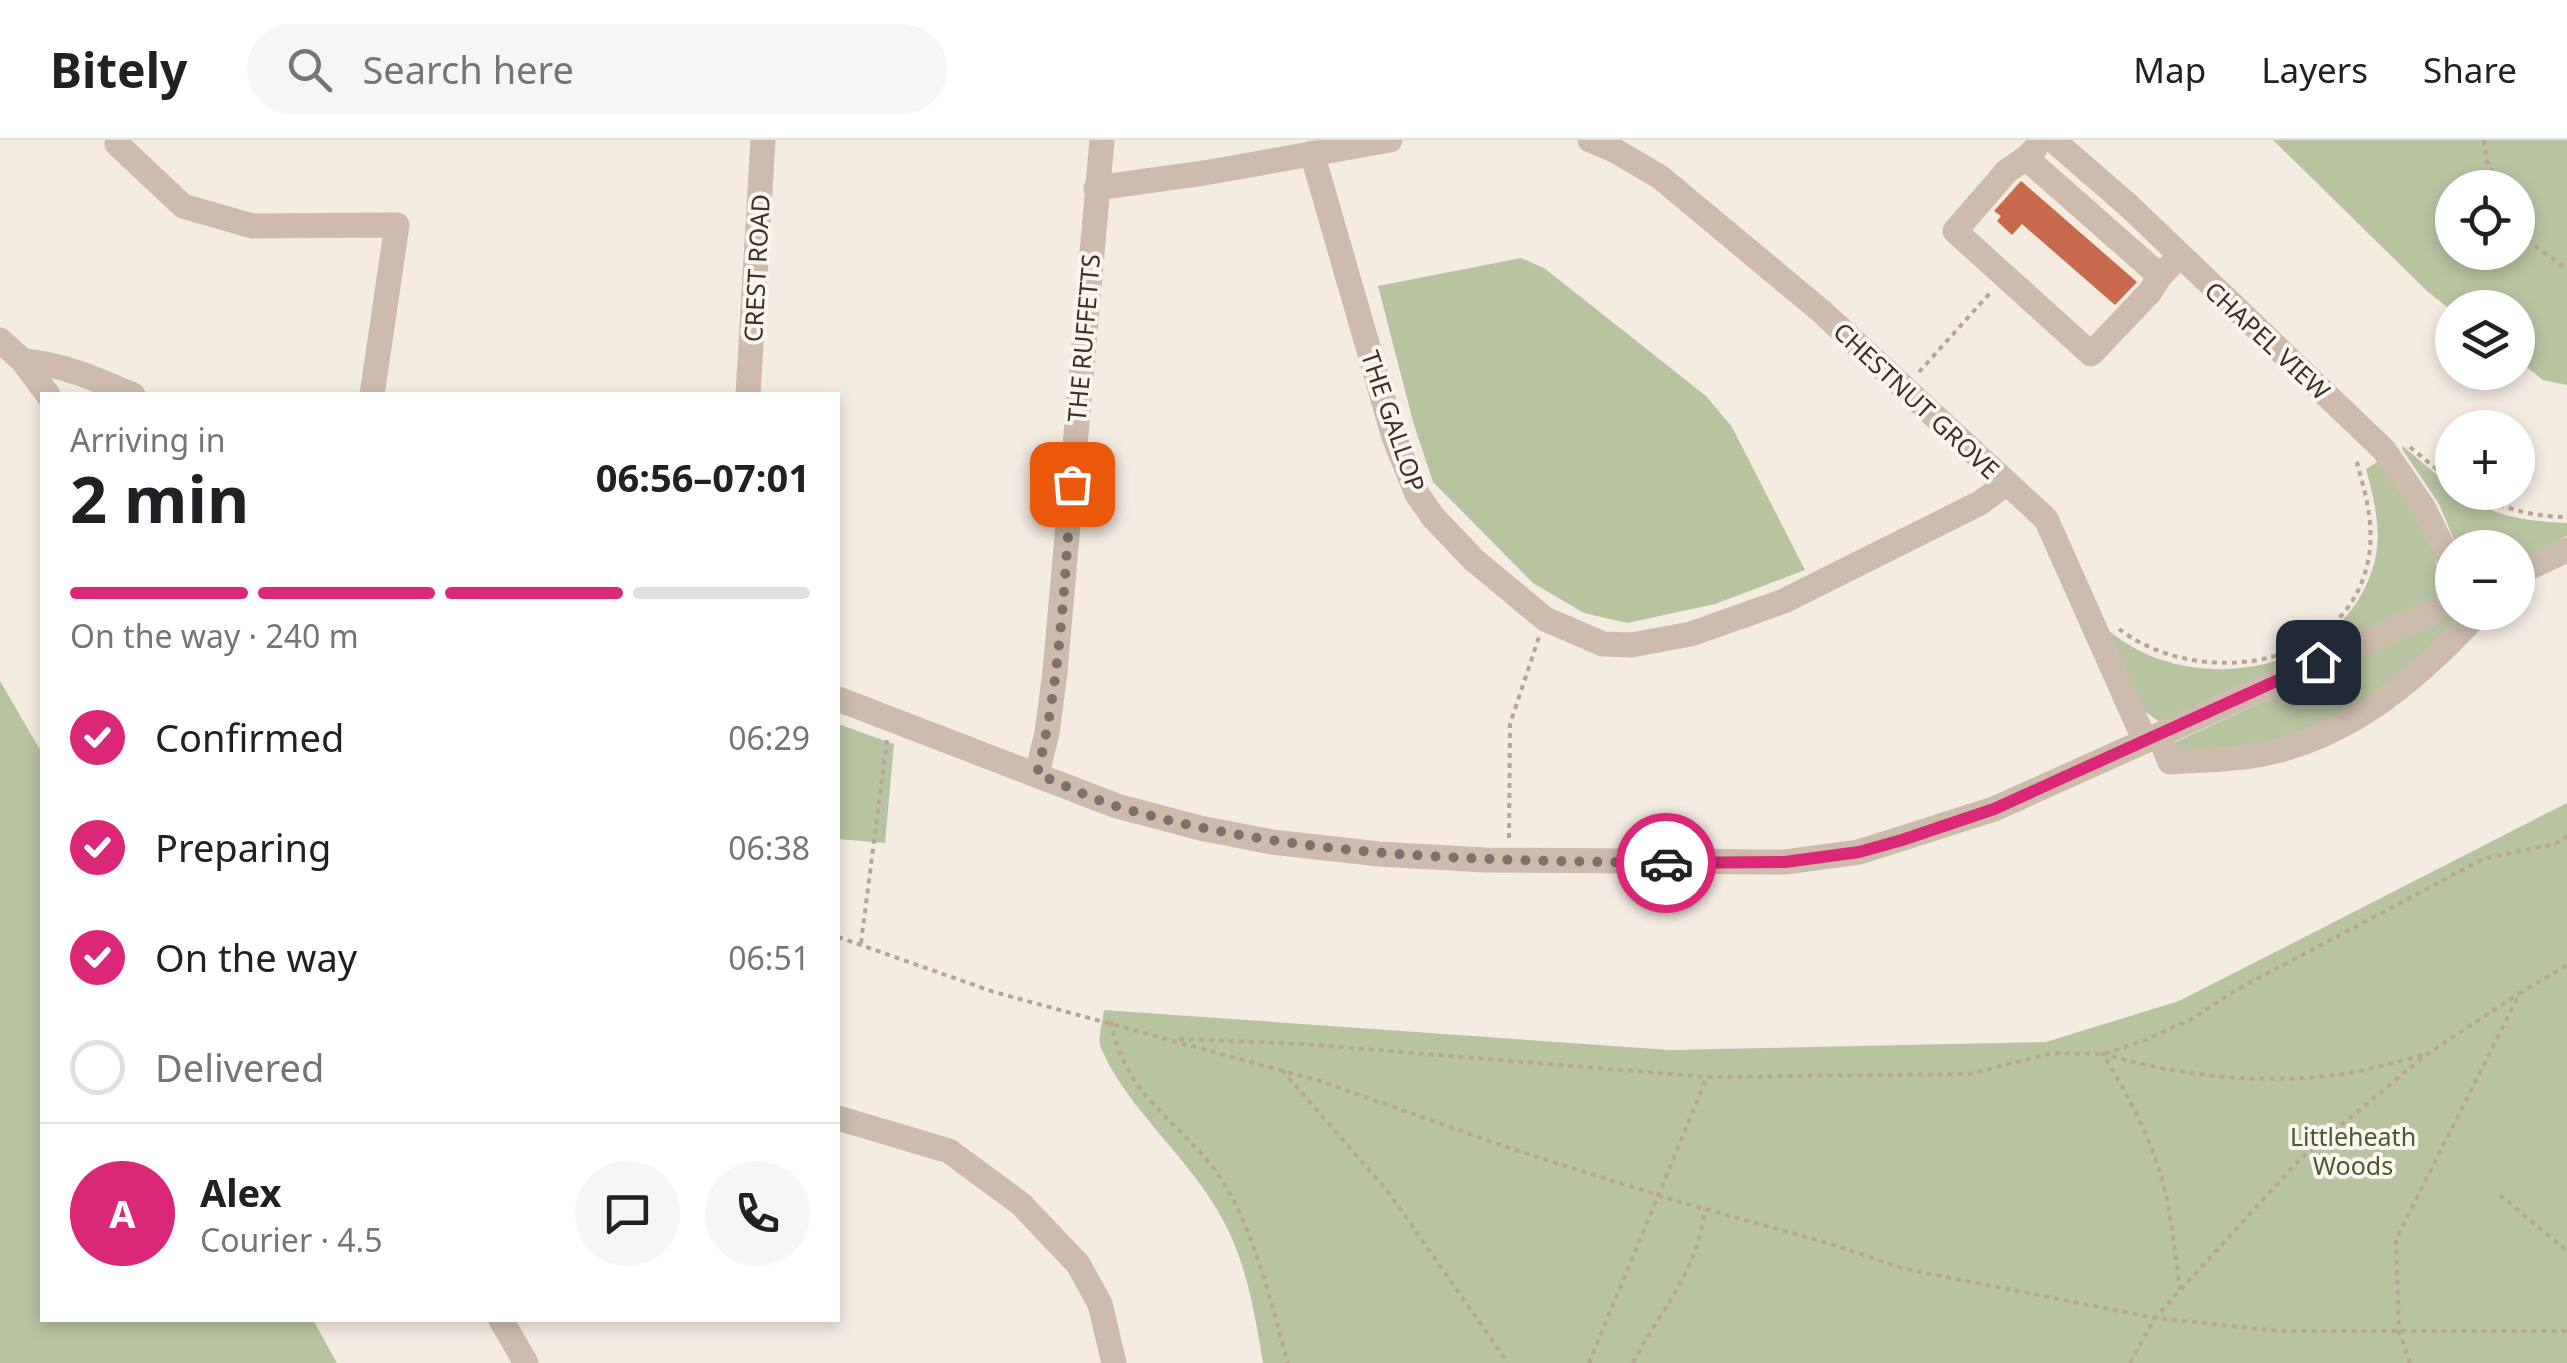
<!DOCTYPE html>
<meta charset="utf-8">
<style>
:root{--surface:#fff;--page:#f6f6f6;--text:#202124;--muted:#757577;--line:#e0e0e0;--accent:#db2777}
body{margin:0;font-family:"Noto Sans",sans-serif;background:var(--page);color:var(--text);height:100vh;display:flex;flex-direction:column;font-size:38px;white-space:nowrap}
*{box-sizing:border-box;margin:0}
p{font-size:32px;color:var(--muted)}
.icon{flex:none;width:55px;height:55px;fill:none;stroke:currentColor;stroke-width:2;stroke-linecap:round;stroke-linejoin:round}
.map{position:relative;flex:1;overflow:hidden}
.drawer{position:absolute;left:40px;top:252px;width:800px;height:930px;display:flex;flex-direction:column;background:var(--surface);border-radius:0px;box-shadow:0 5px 15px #0003}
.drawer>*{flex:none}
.buttons{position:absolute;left:2435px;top:30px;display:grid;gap:20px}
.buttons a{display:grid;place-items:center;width:100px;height:100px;border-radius:50%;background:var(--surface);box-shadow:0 5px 15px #0003;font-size:50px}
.pin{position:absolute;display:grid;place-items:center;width:85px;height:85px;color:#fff;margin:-42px;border-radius:20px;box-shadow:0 5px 15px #0006}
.courier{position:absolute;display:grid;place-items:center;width:100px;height:100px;margin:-50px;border:8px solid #db2777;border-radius:50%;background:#fff;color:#222;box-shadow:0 2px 12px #0007}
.headline em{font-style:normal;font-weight:700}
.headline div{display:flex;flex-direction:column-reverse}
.headline{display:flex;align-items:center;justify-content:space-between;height:170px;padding:0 30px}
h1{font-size:65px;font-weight:700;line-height:75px}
.bar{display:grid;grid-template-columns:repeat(4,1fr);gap:15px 10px;align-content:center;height:120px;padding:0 30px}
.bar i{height:12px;border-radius:8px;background:var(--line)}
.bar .on{background:var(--accent)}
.bar p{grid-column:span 4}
.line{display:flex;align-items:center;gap:25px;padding:0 30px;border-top:2px solid var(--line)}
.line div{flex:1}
.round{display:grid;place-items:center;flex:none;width:105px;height:105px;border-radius:52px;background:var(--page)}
ol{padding:0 30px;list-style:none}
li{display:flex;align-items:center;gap:30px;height:110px}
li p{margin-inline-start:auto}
li .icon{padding:10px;border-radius:50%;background:var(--accent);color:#fff;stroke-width:4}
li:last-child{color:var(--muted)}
li i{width:55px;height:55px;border:5px solid var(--line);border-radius:50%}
header{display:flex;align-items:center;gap:60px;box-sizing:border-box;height:140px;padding:0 50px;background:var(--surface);border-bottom:2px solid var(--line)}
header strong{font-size:48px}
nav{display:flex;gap:55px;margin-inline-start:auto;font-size:35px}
.search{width:700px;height:90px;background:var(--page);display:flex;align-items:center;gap:25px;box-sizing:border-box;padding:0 35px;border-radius:55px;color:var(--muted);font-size:38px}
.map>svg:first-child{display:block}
</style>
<header>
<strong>Bitely</strong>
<div class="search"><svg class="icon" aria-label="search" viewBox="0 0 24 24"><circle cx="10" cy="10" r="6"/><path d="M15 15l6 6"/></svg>Search here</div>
<nav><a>Map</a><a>Layers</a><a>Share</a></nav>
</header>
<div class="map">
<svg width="2567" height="1223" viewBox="0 0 2567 1223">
<rect width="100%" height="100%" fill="#f4ebe1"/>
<g fill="#b8c4a0" fill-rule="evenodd">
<path d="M2273,0H2567V245L2543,240L2518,220V168H2452V171L2427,151ZM2452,48H2518V112H2452Z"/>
<polygon points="1521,118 1544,128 1706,256 1732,287 1805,430 1715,464 1627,483 1584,473 1533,443 1433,342 1414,285 1378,146"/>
<path d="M2403,306L2452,348V352C2469,353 2481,366 2496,372C2519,380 2543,382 2567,383V396L2518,420V408L2457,407L2439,364L2402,309Z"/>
<path d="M2382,319C2405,361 2443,408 2440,457L2160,582L2144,571L2106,488C2187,561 2347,536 2375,420C2382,391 2374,358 2366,329Z"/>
<polygon points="2456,473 2460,483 2430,514 2331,582 2263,604 2176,615 2171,604"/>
<polygon points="0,541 42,613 42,1180 313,1180 337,1223 0,1223"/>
<polygon points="838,584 894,604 885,703 838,699"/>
<path d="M2567,663V1223H1263C1255,1175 1247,1125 1224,1082C1191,1018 1128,971 1101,908C1097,899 1103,881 1104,870L1670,910L2046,902L2179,861Z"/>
</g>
<polygon fill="#c8694b" points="2021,41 2137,142 2115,165 2022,84 2012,95 1997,81 2001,76 1994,71"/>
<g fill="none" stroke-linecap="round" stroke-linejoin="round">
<g stroke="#b9a596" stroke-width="4" stroke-dasharray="5 5" stroke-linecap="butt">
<polyline points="2484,0 2487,21 2500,48"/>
<polyline points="2518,82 2526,99 2567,129"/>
<polyline points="1919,232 1990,153"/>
<polyline points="2410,307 2452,342"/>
<path d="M2472,352C2503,368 2532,377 2567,377"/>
<path d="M2119,489C2199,550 2350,530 2369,416C2374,385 2366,353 2357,324L2363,321"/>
<polyline points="1509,698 1510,584 1539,497"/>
<polyline points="838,797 994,852 1320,941 1515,1010 1680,1062 1828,1103 1905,1129 2155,1178 2278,1191 2567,1191"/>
<polyline points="861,803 887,600"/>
<path d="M1111,881C1125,958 1179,979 1219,1036C1253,1084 1272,1167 1288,1223"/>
<polyline points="1179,899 1303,904 1707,937 1969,934 2052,913 2103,914 2143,901 2192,879 2236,850 2485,718 2555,704 2567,696"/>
<polyline points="1282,930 1389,1053 1508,1223"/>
<polyline points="2500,1055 2567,1111"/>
<path d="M2180,1150C2176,1122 2173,1093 2168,1065C2158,1011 2131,960 2103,914C2177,935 2251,944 2328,936C2361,933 2395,922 2427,914"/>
<polyline points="1589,1223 1707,937"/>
<path d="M1633,1223C1662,1166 1696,1136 1705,1069"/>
<polyline points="2130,1223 2155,1178 2300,1019 2427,914 2520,853"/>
<polyline points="2410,1223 2399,1190 2396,1099 2520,853 2567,825"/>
</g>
<g stroke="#cdbbac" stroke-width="25">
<polyline points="1590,0 1614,10 1660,37 1821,171 2046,379 2145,601"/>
<polyline points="2053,0 2129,66 2384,310 2423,367 2452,425"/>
<polyline points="117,4 183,66 252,86 397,85 372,255"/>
<polyline points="2035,9 2026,18 2160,136 2169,127"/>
<polyline points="1312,13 1394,297 1417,354 1433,377 1474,420 1545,479 1603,504 1631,505 1691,494 1784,461 1980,363 2007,343"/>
<polyline points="2026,18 2007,31 1955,91 2091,214 2150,152 2160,136"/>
<polyline points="1096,48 1204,33 1390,0"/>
<polyline points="0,200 23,221 48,255"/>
<path d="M23,221C63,224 96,239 133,255"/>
<polyline points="748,255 763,0"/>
<polyline points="2518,433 2567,410"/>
<polyline points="838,559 1117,666 1200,688 1272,702 1379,714 1485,720 1785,722 1859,712 1994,669 2452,463"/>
<path d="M2159,595L2170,622C2200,620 2233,620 2263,614C2350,596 2416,540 2475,477L2473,472"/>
<polyline points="1037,634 1047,593 1055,532 1102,0"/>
<polyline points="838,978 949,1011 1021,1064 1078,1124 1100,1164 1114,1223"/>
<polyline points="501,1180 526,1223"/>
</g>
</g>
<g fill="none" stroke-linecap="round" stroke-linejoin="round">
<path stroke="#7c716b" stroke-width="10" stroke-dasharray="0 18" d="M1072,344C1064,440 1061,540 1037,634C1065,645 1093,660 1122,668C1300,719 1482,720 1666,723"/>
<polyline stroke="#db2777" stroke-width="12" points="1666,723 1785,722 1859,712 1902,700 1994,669 2318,522"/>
</g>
<g text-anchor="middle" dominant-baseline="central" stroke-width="8" stroke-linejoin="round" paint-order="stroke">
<g font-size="25" fill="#3b302b" stroke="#fbf5ee">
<text transform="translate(756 128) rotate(-87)">CREST ROAD</text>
<text transform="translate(1083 198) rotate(-85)">THE RUFFETTS</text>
<text transform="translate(2268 200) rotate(43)">CHAPEL VIEW</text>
<text transform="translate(1917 260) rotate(43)">CHESTNUT GROVE</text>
<text transform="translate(1394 281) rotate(71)">THE GALLOP</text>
</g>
<g font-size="25" fill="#4a5a2e" stroke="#fbf5ee">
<text x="2353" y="996">Littleheath<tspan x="2353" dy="29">Woods</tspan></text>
</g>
</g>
</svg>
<div class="buttons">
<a><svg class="icon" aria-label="locate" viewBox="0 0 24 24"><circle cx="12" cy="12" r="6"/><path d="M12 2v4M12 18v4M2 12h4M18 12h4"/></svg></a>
<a><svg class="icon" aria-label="layers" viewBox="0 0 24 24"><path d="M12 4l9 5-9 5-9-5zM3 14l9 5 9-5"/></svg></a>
<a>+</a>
<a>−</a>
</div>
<div class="pin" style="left:1072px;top:344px;background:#ea580c"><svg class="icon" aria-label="bag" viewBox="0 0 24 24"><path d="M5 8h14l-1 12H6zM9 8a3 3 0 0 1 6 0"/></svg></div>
<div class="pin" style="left:2318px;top:522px;background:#1f2937"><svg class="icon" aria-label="home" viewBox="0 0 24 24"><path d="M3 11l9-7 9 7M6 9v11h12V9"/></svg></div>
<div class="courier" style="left:1666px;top:723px"><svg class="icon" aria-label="car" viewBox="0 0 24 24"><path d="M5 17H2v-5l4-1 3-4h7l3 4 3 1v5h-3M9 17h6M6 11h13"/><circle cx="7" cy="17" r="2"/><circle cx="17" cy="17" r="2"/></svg></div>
<section class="drawer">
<div class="headline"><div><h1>2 min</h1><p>Arriving in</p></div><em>06:56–07:01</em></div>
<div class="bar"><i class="on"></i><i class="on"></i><i class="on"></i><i></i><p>On the way · 240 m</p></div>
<ol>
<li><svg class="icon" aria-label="check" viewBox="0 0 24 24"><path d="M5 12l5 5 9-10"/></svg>Confirmed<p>06:29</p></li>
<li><svg class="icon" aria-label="check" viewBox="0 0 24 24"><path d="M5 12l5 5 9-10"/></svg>Preparing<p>06:38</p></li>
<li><svg class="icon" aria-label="check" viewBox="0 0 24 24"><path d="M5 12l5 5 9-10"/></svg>On the way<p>06:51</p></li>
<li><i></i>Delivered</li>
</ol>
<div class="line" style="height:180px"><b class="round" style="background:var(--accent);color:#fff">A</b><div><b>Alex</b><p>Courier · 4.5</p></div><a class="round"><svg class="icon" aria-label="chat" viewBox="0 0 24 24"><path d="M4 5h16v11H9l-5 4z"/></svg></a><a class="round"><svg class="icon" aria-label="phone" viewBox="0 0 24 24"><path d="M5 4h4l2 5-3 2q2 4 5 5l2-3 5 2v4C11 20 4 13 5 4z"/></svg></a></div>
</section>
</div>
